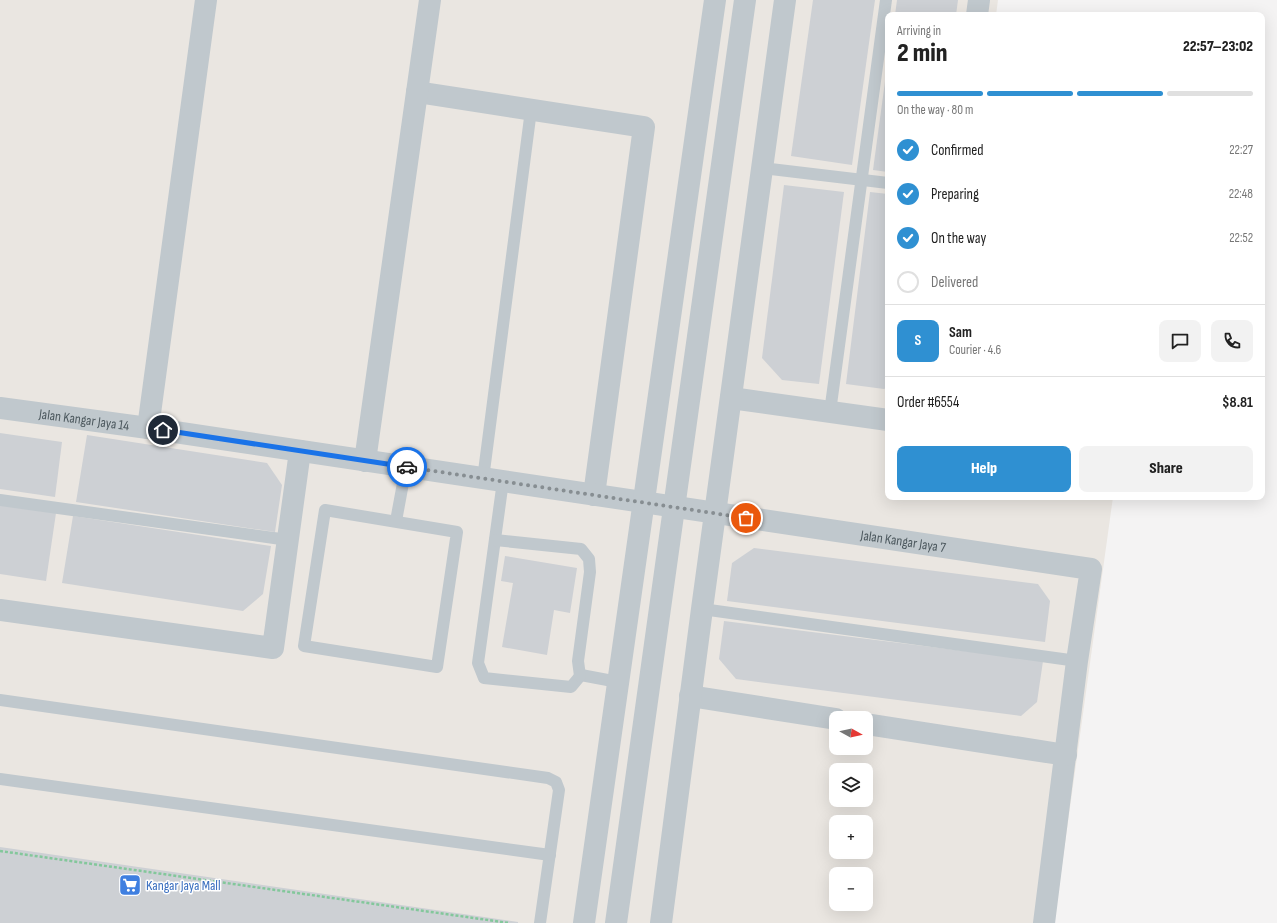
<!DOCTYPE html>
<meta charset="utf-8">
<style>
:root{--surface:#fff;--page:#f2f2f2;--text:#222;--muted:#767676;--line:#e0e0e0;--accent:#2f90d2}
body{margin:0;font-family:"Sofia Sans Condensed",sans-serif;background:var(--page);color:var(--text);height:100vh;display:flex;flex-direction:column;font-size:15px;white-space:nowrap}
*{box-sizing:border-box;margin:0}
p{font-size:13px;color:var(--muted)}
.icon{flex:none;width:22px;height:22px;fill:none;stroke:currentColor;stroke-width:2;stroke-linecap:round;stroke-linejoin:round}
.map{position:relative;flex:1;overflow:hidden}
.panel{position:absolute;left:885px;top:12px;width:380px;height:488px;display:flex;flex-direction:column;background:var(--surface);border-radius:8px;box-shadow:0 4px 16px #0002}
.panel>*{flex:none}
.needle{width:26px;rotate:98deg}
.tools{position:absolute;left:829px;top:711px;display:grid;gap:8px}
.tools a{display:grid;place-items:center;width:44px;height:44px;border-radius:8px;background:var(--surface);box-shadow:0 4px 16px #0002;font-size:20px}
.pin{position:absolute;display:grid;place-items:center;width:34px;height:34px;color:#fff;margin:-17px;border:2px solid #fff;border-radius:50%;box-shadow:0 1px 4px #0007}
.courier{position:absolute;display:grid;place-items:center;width:40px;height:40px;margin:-20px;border:3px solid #1a73e8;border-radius:50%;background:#fff;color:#222;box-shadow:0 1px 5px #0007}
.overview em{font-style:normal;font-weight:800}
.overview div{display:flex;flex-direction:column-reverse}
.overview{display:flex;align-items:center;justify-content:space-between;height:68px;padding:0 12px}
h1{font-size:26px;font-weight:800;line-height:30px}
.bar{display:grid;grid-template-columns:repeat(4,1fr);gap:6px 4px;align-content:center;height:48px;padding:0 12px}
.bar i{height:5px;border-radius:3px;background:var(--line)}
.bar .selected{background:var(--accent)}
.bar p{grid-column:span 4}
.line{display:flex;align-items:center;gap:10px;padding:0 12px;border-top:1px solid var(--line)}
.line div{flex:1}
.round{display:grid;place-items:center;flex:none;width:42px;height:42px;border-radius:8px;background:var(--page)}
ol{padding:0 12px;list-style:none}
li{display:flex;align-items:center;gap:12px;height:44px}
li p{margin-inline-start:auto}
li .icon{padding:4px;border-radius:50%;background:var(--accent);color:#fff;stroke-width:4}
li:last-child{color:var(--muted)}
li i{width:22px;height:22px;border:2px solid var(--line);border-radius:50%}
.primary-button{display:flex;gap:8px;margin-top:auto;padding:8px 12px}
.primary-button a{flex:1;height:46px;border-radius:8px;background:var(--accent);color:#fff;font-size:16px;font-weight:800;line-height:46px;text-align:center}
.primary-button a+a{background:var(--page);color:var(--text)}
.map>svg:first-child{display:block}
</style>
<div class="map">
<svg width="1277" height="923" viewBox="0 0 1277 923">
<rect width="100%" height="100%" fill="#f4f3f3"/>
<path fill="#eae6e1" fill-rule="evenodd" d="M0,0H998L996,15H888V497H1113L1054,923H0ZM836,718H866V748H836ZM836,770H866V800H836ZM836,822H866V852H836ZM836,874H866V904H836Z"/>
<g fill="#cdd0d4">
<polygon points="813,0 875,0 852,165 791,156"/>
<polygon points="897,0 958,0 956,15 895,15"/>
<polygon points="887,67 888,67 888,172 873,170"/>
<polygon points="784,185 844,192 819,384 782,380 762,358"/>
<polygon points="870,192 888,194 888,387 884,389 846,384"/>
<polygon points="0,433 62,442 55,497 0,489"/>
<polygon points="87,435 267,463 282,485 275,532 76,502"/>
<polygon points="0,505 56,513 46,581 0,574"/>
<polygon points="73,516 271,546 263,594 243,611 62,583"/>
<polygon points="754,548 1038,584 1050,601 1045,642 727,601 732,563"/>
<polygon points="505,556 577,568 570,613 554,610 547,655 502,647 513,583 501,581"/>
<polygon points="724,621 1043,661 1037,702 1021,716 736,679 719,659"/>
<polygon points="0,847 518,922 518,923 0,923"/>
</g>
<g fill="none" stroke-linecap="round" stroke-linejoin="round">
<polyline stroke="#83c79b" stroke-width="2.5" stroke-dasharray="3 2" stroke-linecap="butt" points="0,851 509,923"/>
<g stroke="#c0c8cd" stroke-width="12">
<polyline points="762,168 888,183"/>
<polyline points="830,412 886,0"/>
<polyline points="483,479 531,110"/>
<polyline points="503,481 478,663 484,678 571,687 581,675 618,682"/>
<polyline points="0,500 288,540"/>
<polygon points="325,510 457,532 437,667 304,646"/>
<polyline points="396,521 406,467"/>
<polyline points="495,540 581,549 589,559 590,572 578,661 580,676"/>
<polyline points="702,609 1077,661"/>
<polyline points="0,700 548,778 556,782 559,790 540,923"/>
<polyline points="0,779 550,855"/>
</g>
<g stroke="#c0c8cd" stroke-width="22">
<polyline points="977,15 979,0"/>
<polyline points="417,92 644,127 594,495"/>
<polyline points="731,398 888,420"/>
<path id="s1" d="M0,408L148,428L1091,569L1077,661L1044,923"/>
<polyline points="148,428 206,0"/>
<polyline points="365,461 430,0"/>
<polyline points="0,610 273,648 300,451"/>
<polyline points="690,696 836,719"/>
<polyline points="866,724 1066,755"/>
<polyline points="584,923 715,0"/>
<polyline points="616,923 745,0"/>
<polyline points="661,923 702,609 785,0"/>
</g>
</g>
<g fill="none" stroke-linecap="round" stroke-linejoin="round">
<polyline stroke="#878e92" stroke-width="4" stroke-dasharray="0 7.2" points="407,467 746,518"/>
<polyline stroke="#1a73e8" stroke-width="5" points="163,430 407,467"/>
</g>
<defs>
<g id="supermarket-square" transform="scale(1.15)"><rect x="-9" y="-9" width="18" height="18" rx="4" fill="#3f7fe0" stroke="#fff"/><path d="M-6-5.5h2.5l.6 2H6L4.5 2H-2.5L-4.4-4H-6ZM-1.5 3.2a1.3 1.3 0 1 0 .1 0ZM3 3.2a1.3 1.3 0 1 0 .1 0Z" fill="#fff"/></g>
</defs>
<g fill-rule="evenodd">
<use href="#supermarket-square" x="130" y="885"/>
</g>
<g text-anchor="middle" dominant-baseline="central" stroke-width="3" stroke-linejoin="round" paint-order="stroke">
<g font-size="14" fill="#4c585e" stroke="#fff">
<text stroke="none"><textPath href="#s1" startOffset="85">Jalan Kangar Jaya 14</textPath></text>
<text stroke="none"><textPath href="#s1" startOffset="913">Jalan Kangar Jaya 7</textPath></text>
</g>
<g font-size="14" fill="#366cbe" stroke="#fff" text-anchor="start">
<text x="146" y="885">Kangar Jaya Mall</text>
</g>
</g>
</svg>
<div class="tools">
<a><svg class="needle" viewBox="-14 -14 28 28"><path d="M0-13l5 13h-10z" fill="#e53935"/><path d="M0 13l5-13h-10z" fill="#767676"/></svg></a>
<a><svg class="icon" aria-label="layers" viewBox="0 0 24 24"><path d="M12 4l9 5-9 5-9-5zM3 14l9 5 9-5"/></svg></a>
<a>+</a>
<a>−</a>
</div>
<div class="pin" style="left:746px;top:518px;background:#ea580c"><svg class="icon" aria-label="bag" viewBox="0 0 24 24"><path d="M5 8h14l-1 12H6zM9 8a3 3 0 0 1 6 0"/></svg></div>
<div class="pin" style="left:163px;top:430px;background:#1f2937"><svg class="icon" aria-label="home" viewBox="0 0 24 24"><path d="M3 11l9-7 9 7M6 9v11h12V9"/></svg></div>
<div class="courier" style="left:407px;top:467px"><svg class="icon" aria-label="car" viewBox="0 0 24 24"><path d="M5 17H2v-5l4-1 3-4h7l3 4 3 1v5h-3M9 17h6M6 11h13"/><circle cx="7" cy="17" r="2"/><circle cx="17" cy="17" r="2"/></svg></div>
<section class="panel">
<div class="overview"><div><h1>2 min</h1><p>Arriving in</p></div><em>22:57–23:02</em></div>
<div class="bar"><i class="selected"></i><i class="selected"></i><i class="selected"></i><i></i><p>On the way · 80 m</p></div>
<ol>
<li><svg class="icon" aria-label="check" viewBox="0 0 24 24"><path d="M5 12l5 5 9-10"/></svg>Confirmed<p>22:27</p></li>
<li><svg class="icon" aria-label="check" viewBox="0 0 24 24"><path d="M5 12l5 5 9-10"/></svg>Preparing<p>22:48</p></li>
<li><svg class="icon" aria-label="check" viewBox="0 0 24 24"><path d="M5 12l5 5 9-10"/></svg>On the way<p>22:52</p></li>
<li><i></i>Delivered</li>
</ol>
<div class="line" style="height:72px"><b class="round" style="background:var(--accent);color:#fff">S</b><div><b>Sam</b><p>Courier · 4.6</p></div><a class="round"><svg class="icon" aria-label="chat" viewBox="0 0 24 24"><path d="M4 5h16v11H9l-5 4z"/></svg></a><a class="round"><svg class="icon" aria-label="phone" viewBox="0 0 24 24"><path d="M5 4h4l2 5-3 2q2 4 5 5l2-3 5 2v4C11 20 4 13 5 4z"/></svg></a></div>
<div class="line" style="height:52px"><div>Order #6554</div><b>$8.81</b></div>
<div class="primary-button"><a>Help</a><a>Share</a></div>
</section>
</div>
